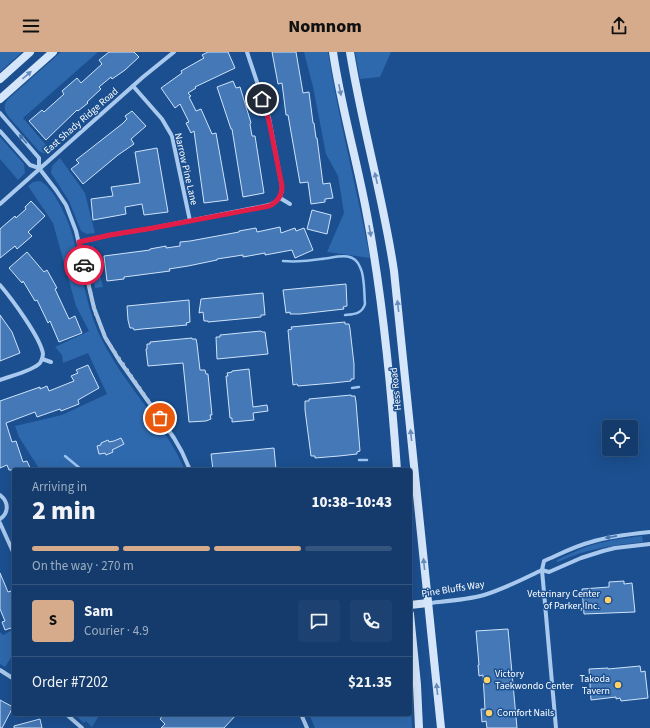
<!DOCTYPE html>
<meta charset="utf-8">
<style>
:root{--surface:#143b6b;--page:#1d4271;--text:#f1f3f6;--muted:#9dadc1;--line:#33557e;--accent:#d6ab8b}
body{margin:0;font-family:"Source Sans 3",sans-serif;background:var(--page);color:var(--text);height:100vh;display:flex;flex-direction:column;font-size:15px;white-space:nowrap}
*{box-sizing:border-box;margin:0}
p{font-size:13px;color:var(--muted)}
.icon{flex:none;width:22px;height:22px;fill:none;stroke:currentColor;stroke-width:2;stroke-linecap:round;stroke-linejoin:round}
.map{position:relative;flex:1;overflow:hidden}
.panel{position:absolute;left:12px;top:416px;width:400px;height:248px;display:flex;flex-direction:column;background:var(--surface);border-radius:4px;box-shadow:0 4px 16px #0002,0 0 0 1px var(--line)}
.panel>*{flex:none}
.buttons{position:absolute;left:602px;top:368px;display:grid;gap:8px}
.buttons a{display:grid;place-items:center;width:36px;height:36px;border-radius:4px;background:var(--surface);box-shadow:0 4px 16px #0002,0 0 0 1px var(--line);font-size:20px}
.pin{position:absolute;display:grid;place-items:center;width:34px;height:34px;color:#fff;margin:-17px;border:2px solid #fff;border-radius:50%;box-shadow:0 1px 4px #0007}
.courier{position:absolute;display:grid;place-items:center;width:40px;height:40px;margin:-20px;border:3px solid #e11d48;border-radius:50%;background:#fff;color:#222;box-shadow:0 1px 5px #0007}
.head em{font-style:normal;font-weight:800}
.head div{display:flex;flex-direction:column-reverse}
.head{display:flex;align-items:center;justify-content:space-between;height:68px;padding:0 20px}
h1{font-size:26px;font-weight:800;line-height:30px}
.bar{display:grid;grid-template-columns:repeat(4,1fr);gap:6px 4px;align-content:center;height:48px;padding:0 20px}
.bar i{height:5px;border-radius:3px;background:var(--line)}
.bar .current{background:var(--accent)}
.bar p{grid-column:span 4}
.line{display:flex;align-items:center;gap:10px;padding:0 20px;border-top:1px solid var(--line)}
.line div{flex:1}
.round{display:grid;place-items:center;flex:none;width:42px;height:42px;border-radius:4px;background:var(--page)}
header{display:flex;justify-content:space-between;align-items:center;height:52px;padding:0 20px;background:var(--accent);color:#111;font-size:18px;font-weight:800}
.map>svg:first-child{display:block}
</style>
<header><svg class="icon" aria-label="menu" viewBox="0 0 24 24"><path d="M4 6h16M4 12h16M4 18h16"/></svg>Nomnom<svg class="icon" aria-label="share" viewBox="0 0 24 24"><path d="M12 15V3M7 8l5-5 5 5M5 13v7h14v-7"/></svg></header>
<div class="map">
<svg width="650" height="676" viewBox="0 0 650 676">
<rect width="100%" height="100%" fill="#1b4f8f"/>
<g fill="#2e69ad">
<polygon points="0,0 22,0 0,20"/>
<path d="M61,0H98L23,66L51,99C46,102 42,102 38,98L8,64C4,58 3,53 8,47Z"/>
<path d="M304,0H328C339,69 357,137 370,206L327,200L344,161L338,124L326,102L313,35Z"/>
<polygon points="355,0 391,0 380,25 360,27"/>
<polygon points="0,85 24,112 25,121 18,128 0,107"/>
<polygon points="60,106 85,141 95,181 87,182 81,179 69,149 51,121 52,114"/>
<path d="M39,129C53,133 69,169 72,182C82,217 85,255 102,288C125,334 164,370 185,418H40L19,385L15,374L62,363L107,342L88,301L63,311L62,303L55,295L89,279L76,254L53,171L28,134L33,130Z"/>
<polygon points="93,193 103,235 95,236 87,202 88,197"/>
<path d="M642,484L643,490C614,493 585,497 558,510L556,509C560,506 565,504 570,502C593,490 617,487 642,484Z"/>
<polygon points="14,577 14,601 5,615 0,612 0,580 3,583"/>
<polygon points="410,635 412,676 315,676 309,662 410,662"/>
<polygon points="74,662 100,662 92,675 86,669 84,671"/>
</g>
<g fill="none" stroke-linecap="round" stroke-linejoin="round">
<g stroke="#9cc4f0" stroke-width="2.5">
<path d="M283,209C296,210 309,209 321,207C335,206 353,198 360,215C365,224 364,242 365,252C362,262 354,262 345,263"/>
<polyline points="352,336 359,335"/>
<polyline points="65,404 82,418"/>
<polyline points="359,408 367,408"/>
</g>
</g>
<g fill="#4478b7" stroke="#cfe3fa">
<polygon points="109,0 134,0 139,5 125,18 112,27 111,25 99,35 101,37 87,50 88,51 78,59 77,58 46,88 29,69 42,58 44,60 64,42 62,39 77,26 81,31 102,12 99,8"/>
<polygon points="208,0 228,0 235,16 195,35 196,36 188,41 191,44 189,45 196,59 201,57 212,82 216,81 228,148 204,151 194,79 191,81 186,71 189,70 180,52 175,56 161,36 182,21 181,19 204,6 202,3"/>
<polygon points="272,0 296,0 303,41 309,40 313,71 314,71 316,86 317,86 323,132 330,131 333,146 325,147 325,150 311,152 308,130 300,131 288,63 286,63 282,31 278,32"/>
<polygon points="233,29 236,36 240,35 251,71 250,72 252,84 255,84 264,141 243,145 232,77 231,77 217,35"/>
<polygon points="132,59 146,74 131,87 134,92 118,103 83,132 71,117 79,111 76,108 122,72 127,67 125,64"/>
<polygon points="157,96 168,160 144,163 142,152 125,155 126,162 93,168 91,147 113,144 111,135 140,131 135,100"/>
<polygon points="31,149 45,164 28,180 32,184 17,197 15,194 0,206 0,177 15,164 16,166 26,157 25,155"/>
<polygon points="312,158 331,163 327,182 307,177"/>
<polygon points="280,175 281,181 295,176 296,179 304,176 313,198 295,206 292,198 265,203 265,201 243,205 243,203 217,207 217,208 188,214 169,217 170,219 124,225 124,227 107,229 104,204 150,198 150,197 166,194 166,196 180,194 180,190 190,189 239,180 239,179 256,176 257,180"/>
<polygon points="27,200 44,220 47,218 57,236 55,237 69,267 75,264 82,281 59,290 50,269 48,271 37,248 35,249 23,229 22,231 9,216"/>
<polygon points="346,232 347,254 343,255 344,257 300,262 290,262 290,260 286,261 283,238"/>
<polygon points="263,241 265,263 261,263 261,265 208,270 208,269 204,269 203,260 199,261 201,247"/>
<polygon points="189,248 190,270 186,271 187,273 142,277 134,278 133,276 130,276 128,268 127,254"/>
<polygon points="0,263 12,280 20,301 0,309"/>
<polygon points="345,270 345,272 349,272 350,277 354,312 354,327 351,327 351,329 333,331 298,334 297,332 293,333 288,278 292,277 291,275"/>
<polygon points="261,279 262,280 265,280 268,302 217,307 216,285 220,285 220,283"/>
<polygon points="192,286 192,287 196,287 197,292 200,318 205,318 206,322 208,322 212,363 210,363 211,367 206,369 189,370 183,311 148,314 146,297 147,297 147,292 150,292 150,290"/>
<polygon points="88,313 99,336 78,348 79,352 61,359 60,357 37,365 35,360 6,371 12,390 16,389 23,410 27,409 31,418 9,418 7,413 0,416 0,349 40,335 40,337 47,334 49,339 74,329 71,324 78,321 76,318"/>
<polygon points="249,317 253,355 267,353 268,359 253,361 254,368 232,370 232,366 230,366 226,324 228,324 227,321 232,320 232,319"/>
<polygon points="351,343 351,344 355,344 356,350 360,399 357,400 357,402 339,404 315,406 315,404 311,404 305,358 305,349 309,349 309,347"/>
<polygon points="121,386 124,392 112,398 113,400 106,403 105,401 100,402 99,402 97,394 101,393 101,391 108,388 109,390 114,389"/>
<polygon points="274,396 276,418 213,418 211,402"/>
<polygon points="0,521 8,540 14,538 14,575 5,578 2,570 5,569 0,557"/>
<polygon points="624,529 624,532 632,531 635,560 584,562 582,537 609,535 609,530"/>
<polygon points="508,577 517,676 487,676 486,669 482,670 481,657 485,657 483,623 479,624 478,613 479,613 476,579"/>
<polygon points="640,614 641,620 645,619 648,646 621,649 620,646 616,647 616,645 591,648 589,617 608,616 608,617"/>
<polygon points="0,648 13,655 2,676 0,676"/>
<polygon points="164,662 237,662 224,676 161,676 165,672 160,667"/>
<polygon points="40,667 42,676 14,676 14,674"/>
</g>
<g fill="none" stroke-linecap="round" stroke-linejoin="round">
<g stroke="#a9c9ee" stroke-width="4">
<polyline points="133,34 162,67 172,84 190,169"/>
<polyline points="0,61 39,106 39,116"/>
<polyline points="0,79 30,113 39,116 56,138 66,153 76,179 94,256 105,285 119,308 174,386 182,400 190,418"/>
<polyline points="280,146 290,152"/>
<polyline points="0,152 143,25 174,0"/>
<path d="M79,190L110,183L153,176L269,153C278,150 282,144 282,135L269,66L247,0"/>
<path d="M0,233C11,246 41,286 43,302C43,305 42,308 40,311C33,319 10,324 0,328"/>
<polyline points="42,307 51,310"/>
<path d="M0,443C9,450 9,461 0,467"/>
<polyline points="0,471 14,502"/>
<path d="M428,551C447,549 466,548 484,543C504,537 523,527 542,518L549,520L581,506L603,499L615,496L650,492"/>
<polyline points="0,618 14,627"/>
<polyline points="66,662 82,676"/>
<polyline points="301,662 307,676"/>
<path d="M556,676L542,518L544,509C560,502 575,494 591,490C610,484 630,482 650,480"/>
</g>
<g stroke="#d6e6fa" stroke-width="8">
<path d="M333,0C341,55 357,108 367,163C383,247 391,333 397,418"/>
<path d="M350,0C362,74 383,145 394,219L441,676"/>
<polyline points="0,27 30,0"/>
<polyline points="0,47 53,0"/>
<polyline points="410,553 428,551"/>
<polyline points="410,562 417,633 419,676"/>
</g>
</g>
<defs><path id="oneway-solid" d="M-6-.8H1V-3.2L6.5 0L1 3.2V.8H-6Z"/></defs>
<g fill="#668bba">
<use href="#oneway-solid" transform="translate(27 23) rotate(-41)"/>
<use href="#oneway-solid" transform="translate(340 38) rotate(79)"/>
<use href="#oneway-solid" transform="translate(376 126) rotate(-103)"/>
<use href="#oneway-solid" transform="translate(370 179) rotate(80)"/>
<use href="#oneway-solid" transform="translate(398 254) rotate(-97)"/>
<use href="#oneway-solid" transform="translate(411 383) rotate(-96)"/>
<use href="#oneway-solid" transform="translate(424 512) rotate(-96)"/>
<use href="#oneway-solid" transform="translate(437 637) rotate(-96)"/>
</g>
<g fill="#4674ac">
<use href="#oneway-solid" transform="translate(23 87) rotate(-131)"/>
<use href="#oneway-solid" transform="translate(611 485) rotate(169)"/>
</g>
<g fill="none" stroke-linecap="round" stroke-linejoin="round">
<polyline stroke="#afc1d8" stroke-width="4" stroke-dasharray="0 7.2" points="84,213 95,260 107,289 160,366"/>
<path stroke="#e11d48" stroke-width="5" d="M84,213L79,190L110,183L153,176L269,154C278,150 282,144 282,134L269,69L262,47"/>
</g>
<g fill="#ffd166" stroke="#1b4f8f" stroke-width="1.5">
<circle cx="608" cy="548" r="4"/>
<circle cx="487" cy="628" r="4"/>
<circle cx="618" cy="633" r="4"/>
<circle cx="489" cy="661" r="4"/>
</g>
<g text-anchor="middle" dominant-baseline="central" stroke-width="3" stroke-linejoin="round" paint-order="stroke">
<g font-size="10" fill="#fff" stroke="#1b4f8f">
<text transform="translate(81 69) rotate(-41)">East Shady Ridge Road</text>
<text transform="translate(186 117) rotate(77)">Narrow Pine Lane</text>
<text transform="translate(396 337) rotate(-96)">Hess Road</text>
<text transform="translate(453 537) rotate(-9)">Pine Bluffs Way</text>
</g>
<g font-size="10" fill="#fff" stroke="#1b4f8f" text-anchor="end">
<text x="600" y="542">Veterinary Center<tspan x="600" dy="12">of Parker, Inc.</tspan></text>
<text x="495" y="622" text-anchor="start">Victory<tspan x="495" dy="12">Taekwondo Center</tspan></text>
<text x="610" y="627">Takoda<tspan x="610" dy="12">Tavern</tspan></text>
<text x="497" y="661" text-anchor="start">Comfort Nails</text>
</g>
</g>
</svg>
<div class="buttons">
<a><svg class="icon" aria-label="locate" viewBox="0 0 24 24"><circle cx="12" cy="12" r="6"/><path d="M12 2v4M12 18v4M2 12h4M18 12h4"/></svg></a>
</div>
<div class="pin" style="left:160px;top:366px;background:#ea580c"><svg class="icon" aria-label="bag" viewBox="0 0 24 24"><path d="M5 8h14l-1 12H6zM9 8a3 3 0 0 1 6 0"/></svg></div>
<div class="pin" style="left:262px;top:47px;background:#1f2937"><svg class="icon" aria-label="home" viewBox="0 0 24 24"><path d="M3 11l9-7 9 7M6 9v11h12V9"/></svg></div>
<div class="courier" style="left:84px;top:213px"><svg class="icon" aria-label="car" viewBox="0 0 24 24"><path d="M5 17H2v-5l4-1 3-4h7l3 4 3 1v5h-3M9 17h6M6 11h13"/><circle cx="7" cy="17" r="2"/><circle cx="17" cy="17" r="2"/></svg></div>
<section class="panel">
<div class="head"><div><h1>2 min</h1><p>Arriving in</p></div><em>10:38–10:43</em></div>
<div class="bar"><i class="current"></i><i class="current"></i><i class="current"></i><i></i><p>On the way · 270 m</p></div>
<div class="line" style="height:72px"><b class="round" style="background:var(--accent);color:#111">S</b><div><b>Sam</b><p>Courier · 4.9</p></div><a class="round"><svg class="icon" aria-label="chat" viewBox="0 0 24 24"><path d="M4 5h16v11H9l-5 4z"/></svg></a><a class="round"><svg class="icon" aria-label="phone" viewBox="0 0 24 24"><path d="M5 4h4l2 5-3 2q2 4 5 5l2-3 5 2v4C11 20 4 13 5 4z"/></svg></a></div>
<div class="line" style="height:52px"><div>Order #7202</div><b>$21.35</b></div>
</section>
</div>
